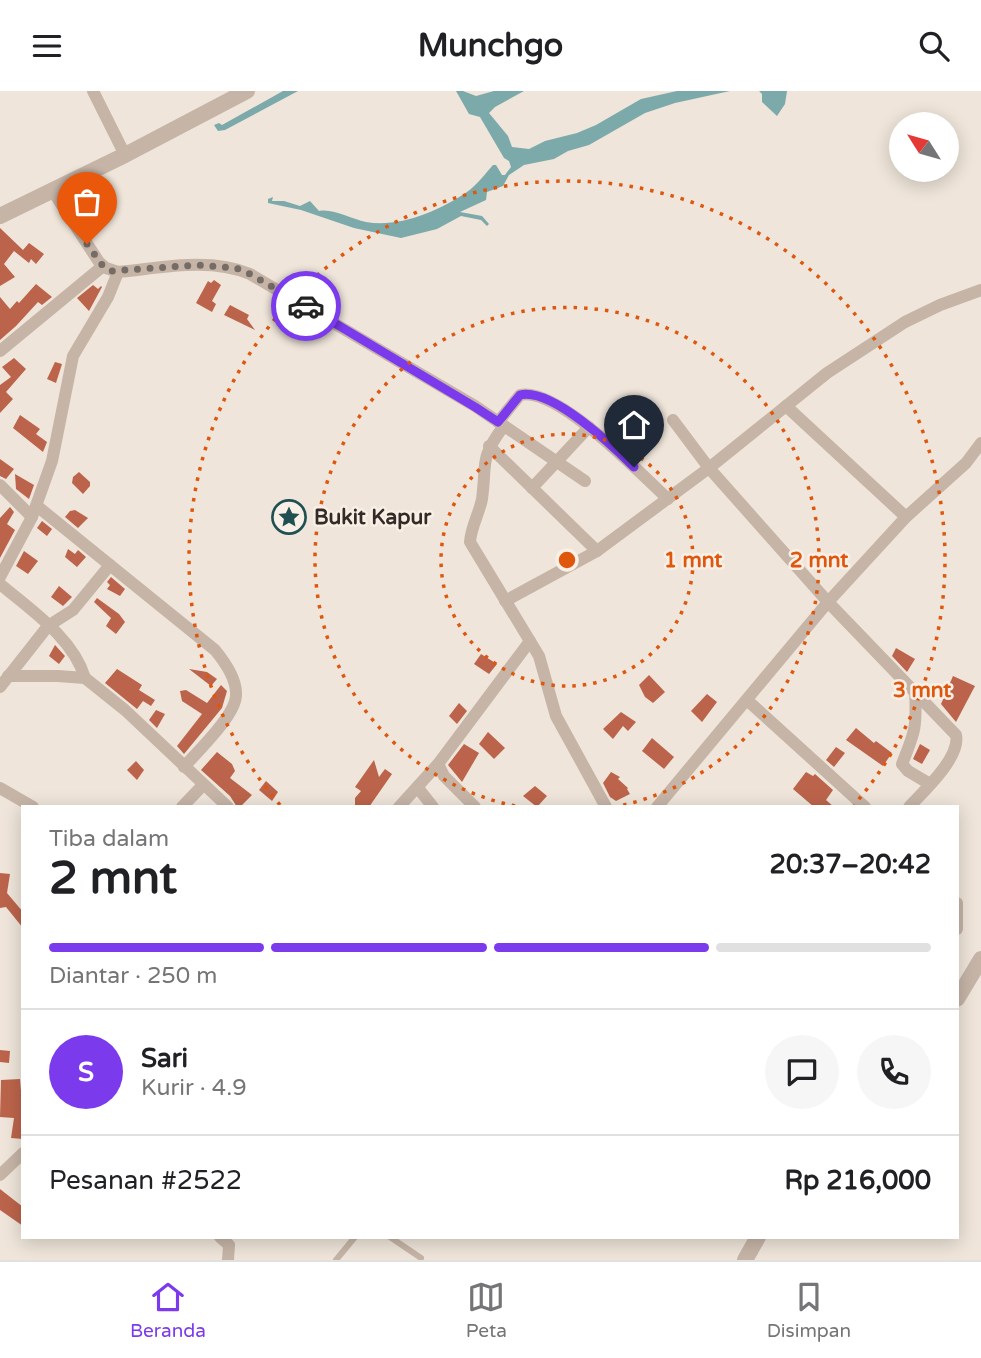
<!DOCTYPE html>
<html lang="id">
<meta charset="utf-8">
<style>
:root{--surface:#fff;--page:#f6f6f6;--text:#202124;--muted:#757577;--line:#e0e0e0;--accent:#7c3aed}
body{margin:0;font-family:"Varela Round",sans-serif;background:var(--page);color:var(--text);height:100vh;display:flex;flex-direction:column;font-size:26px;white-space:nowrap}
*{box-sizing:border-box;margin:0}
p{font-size:23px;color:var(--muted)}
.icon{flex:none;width:38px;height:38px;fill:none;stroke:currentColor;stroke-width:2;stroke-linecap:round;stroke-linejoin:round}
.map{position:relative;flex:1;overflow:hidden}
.details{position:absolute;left:21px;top:714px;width:938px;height:434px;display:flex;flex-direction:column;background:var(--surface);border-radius:0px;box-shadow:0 4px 18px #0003}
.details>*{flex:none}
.needle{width:46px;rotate:307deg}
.buttons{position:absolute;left:889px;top:21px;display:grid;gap:14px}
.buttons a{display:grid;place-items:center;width:70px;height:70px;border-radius:50%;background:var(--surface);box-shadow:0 4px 18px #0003;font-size:35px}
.pin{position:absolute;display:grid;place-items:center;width:60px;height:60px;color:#fff;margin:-72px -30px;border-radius:50% 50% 50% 0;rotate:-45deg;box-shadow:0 0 7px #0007}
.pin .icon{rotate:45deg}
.courier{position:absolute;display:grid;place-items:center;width:70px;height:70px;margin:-35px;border:5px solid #7c3aed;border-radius:50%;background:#fff;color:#222;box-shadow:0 2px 9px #0007}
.head em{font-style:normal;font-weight:800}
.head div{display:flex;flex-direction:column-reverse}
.head{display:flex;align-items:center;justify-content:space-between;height:119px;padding:0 28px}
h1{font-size:46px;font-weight:800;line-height:52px}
.bar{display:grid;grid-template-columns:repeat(4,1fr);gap:10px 7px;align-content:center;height:84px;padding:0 28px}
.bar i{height:9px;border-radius:5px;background:var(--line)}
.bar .selected{background:var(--accent)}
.bar p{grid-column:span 4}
.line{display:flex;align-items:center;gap:18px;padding:0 28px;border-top:2px solid var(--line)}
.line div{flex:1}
.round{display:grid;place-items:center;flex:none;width:74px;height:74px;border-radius:37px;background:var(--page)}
header{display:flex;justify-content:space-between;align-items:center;height:91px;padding:0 28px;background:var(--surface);font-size:32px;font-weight:800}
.tab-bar{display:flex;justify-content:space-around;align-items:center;height:98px;border-top:2px solid var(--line);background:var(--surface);font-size:19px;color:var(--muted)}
.tab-bar a{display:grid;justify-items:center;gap:4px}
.tab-bar .selected{color:var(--accent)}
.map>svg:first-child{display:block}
</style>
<header><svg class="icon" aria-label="menu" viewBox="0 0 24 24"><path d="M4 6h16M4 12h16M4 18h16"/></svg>Munchgo<svg class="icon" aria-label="search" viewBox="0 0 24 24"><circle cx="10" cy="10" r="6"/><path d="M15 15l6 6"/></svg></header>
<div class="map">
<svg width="981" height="1169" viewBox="0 0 981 1169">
<rect width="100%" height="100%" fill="#efe5da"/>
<g fill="#7ca9aa">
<polygon points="283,0 298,0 225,39 218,40 214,34 219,32 222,34"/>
<path d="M456,0H463L476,5L494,0H524L495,16L489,22L508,45L512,56L529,58L545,50L577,42L596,34L641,8L677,0H730L675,12L645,22L589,54L568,60L554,68L524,74L509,84L503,95L487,101L486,109L460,121L482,125L489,133L487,135L481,129L461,125L437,138L401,147L354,137L301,119L268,112V108L273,106L272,110H284L300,115L310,110L319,120C333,117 351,128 366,131C399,137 439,120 467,101C477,94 485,83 493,74H496L502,84H505L511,76L509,70L504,67L480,26L469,23Z"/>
<polygon points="759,0 787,0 785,13 777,25 762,11 762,3"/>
</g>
<g fill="#bc644b">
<polygon points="0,137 23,159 29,152 44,163 36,173 31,168 29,172 14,160 4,173 15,186 0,195"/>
<polygon points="214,189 221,194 212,210 216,213 212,221 196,212 208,190 211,192"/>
<polygon points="36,193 52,206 42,214 38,211 16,235 0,249 0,206 10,218 17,210 19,212"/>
<polygon points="93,194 98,198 101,195 102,196 89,220 77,207"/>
<polygon points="230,214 249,224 247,228 255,239 224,224"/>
<polygon points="14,267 26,278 6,301 13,308 0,322 0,294 11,286 2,276"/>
<polygon points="55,271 62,273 56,292 47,288"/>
<polygon points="20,324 40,338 36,343 47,351 43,361 13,337"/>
<polygon points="0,368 14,378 6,388 0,385"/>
<polygon points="79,381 90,391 90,395 83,403 72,392 73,386"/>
<polygon points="15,383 34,394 29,408 16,398"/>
<polygon points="10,416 14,421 7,433 15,439 0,467 0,427"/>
<polygon points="75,419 88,427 78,437 65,426 70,420"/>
<polygon points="42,430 52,438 47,445 37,437"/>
<polygon points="68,458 75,463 78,459 86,466 77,476 65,466"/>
<polygon points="24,460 38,470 28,483 16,475"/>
<polygon points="111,486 125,498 120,505 107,498 110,494 107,491"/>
<polygon points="59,495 72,506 63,515 51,506"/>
<polygon points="97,507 119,523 125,531 116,543 106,535 111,527 94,511"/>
<polygon points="55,554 65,565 59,573 49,565"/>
<polygon points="896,557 915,568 907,581 892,565"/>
<polygon points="481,563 497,573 489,583 474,573"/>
<polygon points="117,578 142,594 139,599 155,609 151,615 143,610 137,618 105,592"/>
<polygon points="189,578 207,581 217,588 211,595"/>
<polygon points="649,584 665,601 653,612 645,606 639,594"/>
<polygon points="953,585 975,595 956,631 941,613"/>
<polygon points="221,594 227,600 222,617 184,663 177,655 202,623 182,610 180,600 186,599 207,612"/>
<polygon points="707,603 717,611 702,631 691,620"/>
<polygon points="459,612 467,620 457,633 449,625"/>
<polygon points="156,619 165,623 157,637 149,629"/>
<polygon points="621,621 636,631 628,640 623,635 613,648 603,638"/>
<polygon points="856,637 874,652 876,650 892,662 883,675 846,649"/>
<polygon points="488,641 505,657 494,668 479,653"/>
<polygon points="652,647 674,666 664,678 642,660"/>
<polygon points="464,653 479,662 462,691 448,674"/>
<polygon points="920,653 930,659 922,673 913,668"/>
<polygon points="836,656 845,662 834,676 826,669"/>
<polygon points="217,661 232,673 235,680 230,687 252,704 240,716 237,716 230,705 201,679"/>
<polygon points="374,669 379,686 385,678 392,683 369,716 355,716 355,707 361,700 355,696"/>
<polygon points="136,670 144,679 137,689 127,679"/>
<polygon points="611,681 620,686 618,688 628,697 627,698 630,703 616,710 610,706 603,692"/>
<polygon points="806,681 813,685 815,683 833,699 826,709 834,716 814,716 793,698"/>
<polygon points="266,690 278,701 272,710 259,699"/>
<polygon points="535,695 547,705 537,716 523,705"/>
<polygon points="0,782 10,783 7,802 23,821 23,837 6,816 0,817"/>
<polygon points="0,959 10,960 9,972 0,971"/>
<polygon points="20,988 23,1023 23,1048 11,1047 14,1027 0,1026 1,989"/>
<polygon points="0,1098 23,1116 23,1135 0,1119"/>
</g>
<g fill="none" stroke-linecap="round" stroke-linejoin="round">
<g stroke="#c6b5a7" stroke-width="6">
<polyline points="390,1146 421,1167"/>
<polyline points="336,1169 355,1146"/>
</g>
<g stroke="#c6b5a7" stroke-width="12">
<polyline points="93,0 125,64"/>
<path d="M52,99L99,171L106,177L118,181C161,177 209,166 250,183L475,315L585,390"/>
<polyline points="0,260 103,175"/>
<polyline points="786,315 906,426"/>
<path d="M673,329L709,377L828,511L956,644C961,666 924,700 909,716"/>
<path d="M498,331L520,304C557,295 641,383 668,408"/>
<path d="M503,336C479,369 487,371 482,408C479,423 471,436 470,451L539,565L556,625L606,716"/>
<polyline points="489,355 597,460"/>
<polyline points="0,394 32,426"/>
<polyline points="532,397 589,336"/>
<path d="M37,415L215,559C224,570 237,588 236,604C236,624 198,660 184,676"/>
<polyline points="0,486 32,426 52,370 73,265 108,206 118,181"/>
<path d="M0,493C31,519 73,547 85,587"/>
<polyline points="505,510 597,460 709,377 827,282 905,231 940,214 981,199"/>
<polyline points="8,585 58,585 85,587 125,619 228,716"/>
<polyline points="0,596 48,535 73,519 110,474"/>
<path d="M915,600C917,636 915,641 902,673L908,680L930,693"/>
<polyline points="747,609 865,716"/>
<polyline points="438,673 444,685 475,716"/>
<polyline points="0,697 33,716"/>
<polyline points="418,697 433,716"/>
<polyline points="182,716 203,694"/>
<polyline points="399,716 438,673 530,550"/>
<polyline points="657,716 828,511 906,426 966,372 981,352"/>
<polyline points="957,812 957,838"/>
<polyline points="0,1084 23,1062"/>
<polyline points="220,1146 229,1154 228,1169"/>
</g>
<g stroke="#c6b5a7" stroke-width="16">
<polyline points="0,125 125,64 247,0"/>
<polyline points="957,908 981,868"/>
<polyline points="745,1169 758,1146"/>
</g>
</g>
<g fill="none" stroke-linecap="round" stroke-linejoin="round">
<polyline stroke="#756c66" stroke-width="7" stroke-dasharray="0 12.6" points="87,153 103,175 112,180 198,174 236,177 250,183 306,215"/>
<path stroke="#7c3aed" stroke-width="9" d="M306,215L475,316L498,331L520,304C551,296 613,355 634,376"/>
</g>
<g fill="none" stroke="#df570d" stroke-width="3.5" stroke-dasharray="3.5 7">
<circle cx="567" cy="469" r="126"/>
<path d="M515 715A252 252 0 1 1 619 715"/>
<path d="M280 714A378 378 0 1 1 854 714"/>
</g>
<defs>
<g id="sight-ring" transform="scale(1.75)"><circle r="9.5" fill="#f8efe6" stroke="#205052" stroke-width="1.5"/><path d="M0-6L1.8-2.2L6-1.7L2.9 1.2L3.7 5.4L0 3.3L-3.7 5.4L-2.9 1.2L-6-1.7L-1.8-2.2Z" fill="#205052"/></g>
</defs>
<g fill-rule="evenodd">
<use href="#sight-ring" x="289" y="426"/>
</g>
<g text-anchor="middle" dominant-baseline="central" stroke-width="5" stroke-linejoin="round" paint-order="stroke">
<g font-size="21" font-weight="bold" fill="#342b27" stroke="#f8efe6" text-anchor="start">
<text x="314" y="426">Bukit Kapur</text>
</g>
</g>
<circle cx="567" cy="469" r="10" fill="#df570d" stroke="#f8efe6" stroke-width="3.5"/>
<g font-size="21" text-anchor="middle" font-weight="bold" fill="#df570d" stroke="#f8efe6" stroke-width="5" stroke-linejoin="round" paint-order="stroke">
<text x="693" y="476">1 mnt</text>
<text x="819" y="476">2 mnt</text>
<text x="922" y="606">3 mnt</text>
</g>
</svg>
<div class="buttons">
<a><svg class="needle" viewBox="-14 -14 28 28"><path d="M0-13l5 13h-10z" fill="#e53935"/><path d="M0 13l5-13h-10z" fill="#757577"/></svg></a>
</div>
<div class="pin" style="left:87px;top:153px;background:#ea580c"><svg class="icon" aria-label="bag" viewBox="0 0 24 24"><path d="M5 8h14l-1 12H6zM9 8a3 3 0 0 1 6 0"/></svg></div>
<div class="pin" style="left:634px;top:376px;background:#1f2937"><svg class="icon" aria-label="home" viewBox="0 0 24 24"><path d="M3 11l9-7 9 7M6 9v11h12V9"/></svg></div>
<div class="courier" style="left:306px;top:215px"><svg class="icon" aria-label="car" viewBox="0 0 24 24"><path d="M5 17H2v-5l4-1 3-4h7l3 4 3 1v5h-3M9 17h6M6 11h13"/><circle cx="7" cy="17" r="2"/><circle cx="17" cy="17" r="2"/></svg></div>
<section class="details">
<div class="head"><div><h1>2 mnt</h1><p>Tiba dalam</p></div><em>20:37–20:42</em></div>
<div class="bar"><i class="selected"></i><i class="selected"></i><i class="selected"></i><i></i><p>Diantar · 250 m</p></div>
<div class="line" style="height:126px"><b class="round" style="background:var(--accent);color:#fff">S</b><div><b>Sari</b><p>Kurir · 4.9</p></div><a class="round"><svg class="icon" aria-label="chat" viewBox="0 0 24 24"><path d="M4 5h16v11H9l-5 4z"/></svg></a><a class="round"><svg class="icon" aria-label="phone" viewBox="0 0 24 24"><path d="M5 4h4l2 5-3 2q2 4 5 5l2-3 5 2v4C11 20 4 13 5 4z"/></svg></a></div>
<div class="line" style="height:91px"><div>Pesanan #2522</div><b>Rp 216,000</b></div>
</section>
</div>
<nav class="tab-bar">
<a class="selected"><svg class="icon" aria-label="home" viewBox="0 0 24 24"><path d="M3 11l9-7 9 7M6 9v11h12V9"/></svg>Beranda</a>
<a><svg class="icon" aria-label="map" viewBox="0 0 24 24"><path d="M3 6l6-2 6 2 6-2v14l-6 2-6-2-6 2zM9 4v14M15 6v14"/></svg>Peta</a>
<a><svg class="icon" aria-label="saved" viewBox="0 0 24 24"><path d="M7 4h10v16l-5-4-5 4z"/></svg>Disimpan</a>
</nav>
